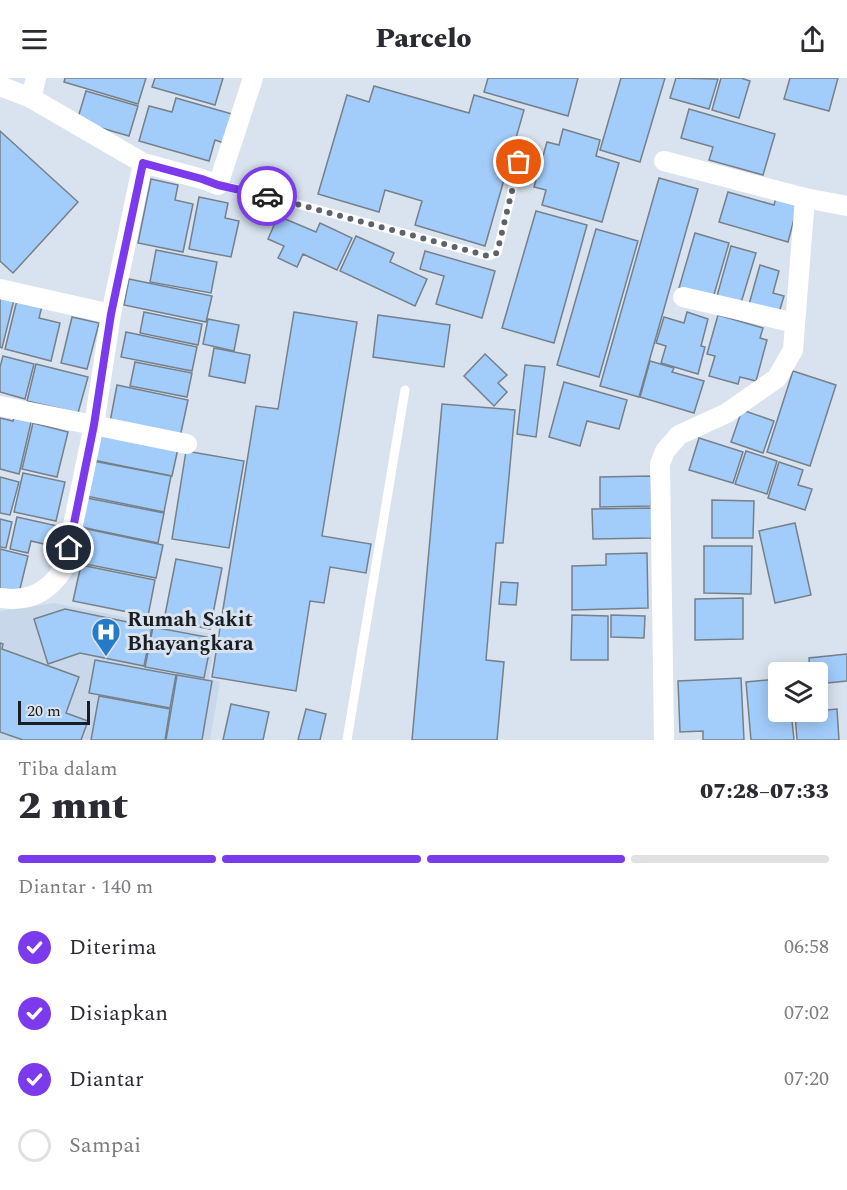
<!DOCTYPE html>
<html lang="id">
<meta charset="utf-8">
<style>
:root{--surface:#fff;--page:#f7f7f7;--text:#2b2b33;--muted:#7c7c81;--line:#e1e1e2;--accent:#7c3aed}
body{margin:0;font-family:Spectral,serif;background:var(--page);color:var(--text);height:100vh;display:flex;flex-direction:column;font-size:22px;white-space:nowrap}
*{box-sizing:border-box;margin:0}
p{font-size:20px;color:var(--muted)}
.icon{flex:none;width:33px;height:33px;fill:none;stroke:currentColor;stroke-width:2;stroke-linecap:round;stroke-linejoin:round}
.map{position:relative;height:662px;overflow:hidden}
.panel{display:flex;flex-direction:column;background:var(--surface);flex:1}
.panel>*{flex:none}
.buttons{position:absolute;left:768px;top:584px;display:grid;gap:12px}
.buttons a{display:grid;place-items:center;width:60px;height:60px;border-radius:6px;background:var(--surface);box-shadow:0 3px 15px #0003;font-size:30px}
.scale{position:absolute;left:18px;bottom:15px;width:72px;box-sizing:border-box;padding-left:6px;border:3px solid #1a1e22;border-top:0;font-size:16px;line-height:21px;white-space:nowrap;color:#1a1e22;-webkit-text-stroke:4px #d8e3ef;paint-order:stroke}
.pin{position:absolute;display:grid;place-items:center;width:51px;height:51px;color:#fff;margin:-26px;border:3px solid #fff;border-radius:50%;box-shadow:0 2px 6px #0007}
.courier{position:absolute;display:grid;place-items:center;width:60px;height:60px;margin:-30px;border:4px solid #7c3aed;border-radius:50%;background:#fff;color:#222;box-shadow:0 2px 8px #0007}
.head em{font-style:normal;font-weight:800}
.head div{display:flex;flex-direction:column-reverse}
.head{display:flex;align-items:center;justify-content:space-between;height:102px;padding:0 18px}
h1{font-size:39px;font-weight:800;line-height:45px}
.bar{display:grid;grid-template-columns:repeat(4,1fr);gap:9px 6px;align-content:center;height:72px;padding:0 18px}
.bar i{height:8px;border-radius:4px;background:var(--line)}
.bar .current{background:var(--accent)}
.bar p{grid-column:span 4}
ol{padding:0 18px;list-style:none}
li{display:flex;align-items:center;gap:18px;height:66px}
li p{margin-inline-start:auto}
li .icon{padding:6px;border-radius:50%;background:var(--accent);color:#fff;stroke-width:4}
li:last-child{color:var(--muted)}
li i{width:33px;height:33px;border:3px solid var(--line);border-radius:50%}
header{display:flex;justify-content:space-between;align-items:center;height:78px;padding:0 18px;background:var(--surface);font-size:27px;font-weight:800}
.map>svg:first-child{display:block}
</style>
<header><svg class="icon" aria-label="menu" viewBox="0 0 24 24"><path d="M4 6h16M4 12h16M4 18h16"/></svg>Parcelo<svg class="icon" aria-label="share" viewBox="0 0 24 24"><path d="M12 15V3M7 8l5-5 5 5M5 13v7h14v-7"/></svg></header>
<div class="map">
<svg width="847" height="662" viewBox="0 0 847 662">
<rect width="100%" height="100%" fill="#d8e3ef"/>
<polygon fill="#c8d8ea" points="54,525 216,557 209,600 220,604 210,662 0,662 0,533"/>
<g fill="#a2ccfa" stroke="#76808b" stroke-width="1.5">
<polygon points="65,0 146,0 138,26 64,4"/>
<polygon points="155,0 223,0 215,27 152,9"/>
<polygon points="488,0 578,0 568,38 484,14"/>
<polygon points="621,0 665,0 640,84 600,72"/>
<polygon points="676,0 718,1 709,31 670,20"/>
<polygon points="721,0 741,0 750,3 739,40 712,32"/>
<polygon points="790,0 838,0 829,33 784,21"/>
<polygon points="374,8 469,35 474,17 524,32 485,168 415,147 422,123 385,112 379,134 318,116 347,17 369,24"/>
<polygon points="86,13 138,28 129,58 77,43"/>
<polygon points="176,20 232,36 224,65 215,62 209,83 139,63 149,28 172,34"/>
<polygon points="689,31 775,56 763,97 709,82 713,69 681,60"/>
<polygon points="563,51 600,62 596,78 619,85 602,144 542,127 546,112 534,109 547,64 559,67"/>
<polygon points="0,53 78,124 13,195 0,183"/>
<polygon points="659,100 698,111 639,319 600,308"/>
<polygon points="151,101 178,107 175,122 193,126 183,174 138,165"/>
<polygon points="728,114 774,127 776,120 798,126 788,164 719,144"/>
<polygon points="199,119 228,125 225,140 239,143 231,179 189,171"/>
<polygon points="536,133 587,147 554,265 502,250"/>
<polygon points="278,138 316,154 320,145 352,160 337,192 303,176 297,189 278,180 284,168 268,161"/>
<polygon points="596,151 638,163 599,299 557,287"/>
<polygon points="695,155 729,165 713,220 679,210"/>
<polygon points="356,158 394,175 390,184 427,201 415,228 340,193"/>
<polygon points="731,168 756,175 741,225 717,218"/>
<polygon points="156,172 217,184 211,215 150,204"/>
<polygon points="425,173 495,193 482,240 436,226 444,198 420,191"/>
<polygon points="760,187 779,193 773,215 784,218 778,238 748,230"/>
<polygon points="129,201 212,218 206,244 124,227"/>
<polygon points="0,214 15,218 2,270 0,269"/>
<polygon points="17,222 42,228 39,240 60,245 51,283 5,271"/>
<polygon points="144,234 202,246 198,267 140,255"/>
<polygon points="294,234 357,244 322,458 371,466 366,495 330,489 324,525 310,523 296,613 212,599 256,328 278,331"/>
<polygon points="687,234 708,241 701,268 705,269 698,296 661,285 666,268 656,265 664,239 684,245"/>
<polygon points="378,237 450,247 444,289 373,279"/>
<polygon points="718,237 763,250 760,260 767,262 756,303 740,299 738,306 709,298 715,278 707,276"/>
<polygon points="72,239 99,245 87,291 61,285"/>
<polygon points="208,241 239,247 234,273 203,266"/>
<polygon points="126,254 197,269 192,293 121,279"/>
<polygon points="214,270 250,277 245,305 209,298"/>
<polygon points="485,276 507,297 498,305 507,314 494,328 464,298"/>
<polygon points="3,278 34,286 25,321 0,314 0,289"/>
<polygon points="650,283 674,290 672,294 704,303 694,335 640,319"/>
<polygon points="135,284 192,295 187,319 130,308"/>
<polygon points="36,286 88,299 78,335 27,323"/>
<polygon points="525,287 545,289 536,359 517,356"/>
<polygon points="793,293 836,307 810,388 767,374"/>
<polygon points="564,304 627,322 619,351 587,343 580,368 549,359"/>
<polygon points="117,307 188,322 180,359 110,344"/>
<polygon points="442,326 515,332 503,465 496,465 486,582 504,584 497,662 412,662"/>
<polygon points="742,332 774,343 763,375 731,364"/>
<polygon points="15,336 32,340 19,396 0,391 0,340 13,343"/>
<polygon points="33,345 68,354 57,399 22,391"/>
<polygon points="99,350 179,366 172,398 93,382"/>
<polygon points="699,360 743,374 733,405 689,392"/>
<polygon points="186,373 244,383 229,470 172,461"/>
<polygon points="746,373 777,383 767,416 735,406"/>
<polygon points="93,383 171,398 164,434 86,418"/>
<polygon points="779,384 803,392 798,407 812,411 805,432 768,420"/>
<polygon points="23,395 65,404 56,443 14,434"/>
<polygon points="651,398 651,428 600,429 600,399"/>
<polygon points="0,399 19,404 10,437 0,435"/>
<polygon points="87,420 164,435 158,465 81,449"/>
<polygon points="712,422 754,423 753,460 712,460"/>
<polygon points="653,430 653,460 593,461 592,431"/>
<polygon points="17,439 62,449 57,469 31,463 28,475 10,471"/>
<polygon points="0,441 12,444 6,470 0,469"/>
<polygon points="795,445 811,517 775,525 759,453"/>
<polygon points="82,450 163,467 156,500 75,484"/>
<polygon points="704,468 752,468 751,516 704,515"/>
<polygon points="0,471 28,478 18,519 0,515"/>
<polygon points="647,475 648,530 572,532 572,488 606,487 606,476"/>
<polygon points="176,481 222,490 210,551 164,542"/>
<polygon points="81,487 155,502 148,538 73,523"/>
<polygon points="501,504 518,505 516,527 499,526"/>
<polygon points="743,520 743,561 695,562 695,521"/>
<polygon points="65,531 152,549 144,588 80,575 48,586 34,541"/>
<polygon points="572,537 608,538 608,582 571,582"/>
<polygon points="611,537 645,538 644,560 611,559"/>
<polygon points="153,549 212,560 204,600 145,589"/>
<polygon points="0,565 3,566 2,571 79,599 66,635 88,643 81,662 23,662 0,654"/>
<polygon points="847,576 847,603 818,606 818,594 810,594 809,580"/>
<polygon points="95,582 176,597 170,630 89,615"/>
<polygon points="177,597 212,603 202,662 166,662"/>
<polygon points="741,600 744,662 703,662 703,653 680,654 678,603"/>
<polygon points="778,601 778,633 791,633 794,662 751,662 746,604"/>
<polygon points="99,618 170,631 165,662 91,662"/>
<polygon points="231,626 269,634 263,662 223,662"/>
<polygon points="306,631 326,636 320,662 298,662"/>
<polygon points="837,631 839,662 797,662 795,635"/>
</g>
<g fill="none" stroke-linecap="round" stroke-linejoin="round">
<g stroke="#fff" stroke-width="9">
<polyline points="218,107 257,115 488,178 497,175 519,84"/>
<polyline points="347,662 405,312"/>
</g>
<g stroke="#fff" stroke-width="20">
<polyline points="0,8 31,20 143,85 202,101 218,107 253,0"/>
<polyline points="31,20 36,0"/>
<polyline points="664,83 805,120 847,128"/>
<polyline points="0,211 111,236"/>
<polyline points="683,219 795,245"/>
<polyline points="0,328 187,366"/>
<path d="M0,520C29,524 48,515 64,490L94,347L111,236L143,85"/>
<polyline points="664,662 660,386 665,373 679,357 727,335 777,300 793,272 805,120"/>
</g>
</g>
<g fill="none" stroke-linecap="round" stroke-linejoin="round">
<polyline stroke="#5c636a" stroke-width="6" stroke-dasharray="0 10.8" points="267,118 488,178 497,175 519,84"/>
<polyline stroke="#7c3aed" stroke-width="8" points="69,470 94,347 111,236 143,85 202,101 218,107 267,118"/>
</g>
<defs>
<g id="hospital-pin" transform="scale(1.5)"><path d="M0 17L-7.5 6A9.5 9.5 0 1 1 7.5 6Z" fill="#267bc9" stroke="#d8e3ef"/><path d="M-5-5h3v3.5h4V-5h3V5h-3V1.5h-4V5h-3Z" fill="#fff"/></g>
</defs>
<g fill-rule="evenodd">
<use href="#hospital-pin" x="106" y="554"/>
</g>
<g text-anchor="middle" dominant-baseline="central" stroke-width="6" stroke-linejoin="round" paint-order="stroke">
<g font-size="21" font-weight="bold" fill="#1a1e22" stroke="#d8e3ef" text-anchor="start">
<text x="127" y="542">Rumah Sakit<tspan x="127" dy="24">Bhayangkara</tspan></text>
</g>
</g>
</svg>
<div class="buttons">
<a><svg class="icon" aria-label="layers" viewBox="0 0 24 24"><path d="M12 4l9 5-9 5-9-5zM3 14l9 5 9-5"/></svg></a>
</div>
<div class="scale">20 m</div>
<div class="pin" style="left:519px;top:84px;background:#ea580c"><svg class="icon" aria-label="bag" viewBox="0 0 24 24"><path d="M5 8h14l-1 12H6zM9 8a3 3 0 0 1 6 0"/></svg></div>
<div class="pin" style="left:69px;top:470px;background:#1f2937"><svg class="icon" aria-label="home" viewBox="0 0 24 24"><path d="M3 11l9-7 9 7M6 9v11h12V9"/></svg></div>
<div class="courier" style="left:267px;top:118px"><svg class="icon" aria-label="car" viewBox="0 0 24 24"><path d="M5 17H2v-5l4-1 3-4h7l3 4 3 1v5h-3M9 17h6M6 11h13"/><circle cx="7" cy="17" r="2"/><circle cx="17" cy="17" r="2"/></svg></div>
</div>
<section class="panel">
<div class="head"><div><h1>2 mnt</h1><p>Tiba dalam</p></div><em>07:28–07:33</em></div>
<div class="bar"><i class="current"></i><i class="current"></i><i class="current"></i><i></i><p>Diantar · 140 m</p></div>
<ol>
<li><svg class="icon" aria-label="check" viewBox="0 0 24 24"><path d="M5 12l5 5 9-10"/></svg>Diterima<p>06:58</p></li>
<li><svg class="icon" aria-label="check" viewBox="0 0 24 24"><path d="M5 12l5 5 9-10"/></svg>Disiapkan<p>07:02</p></li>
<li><svg class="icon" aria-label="check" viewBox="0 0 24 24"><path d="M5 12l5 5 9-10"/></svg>Diantar<p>07:20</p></li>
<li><i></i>Sampai</li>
</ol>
</section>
